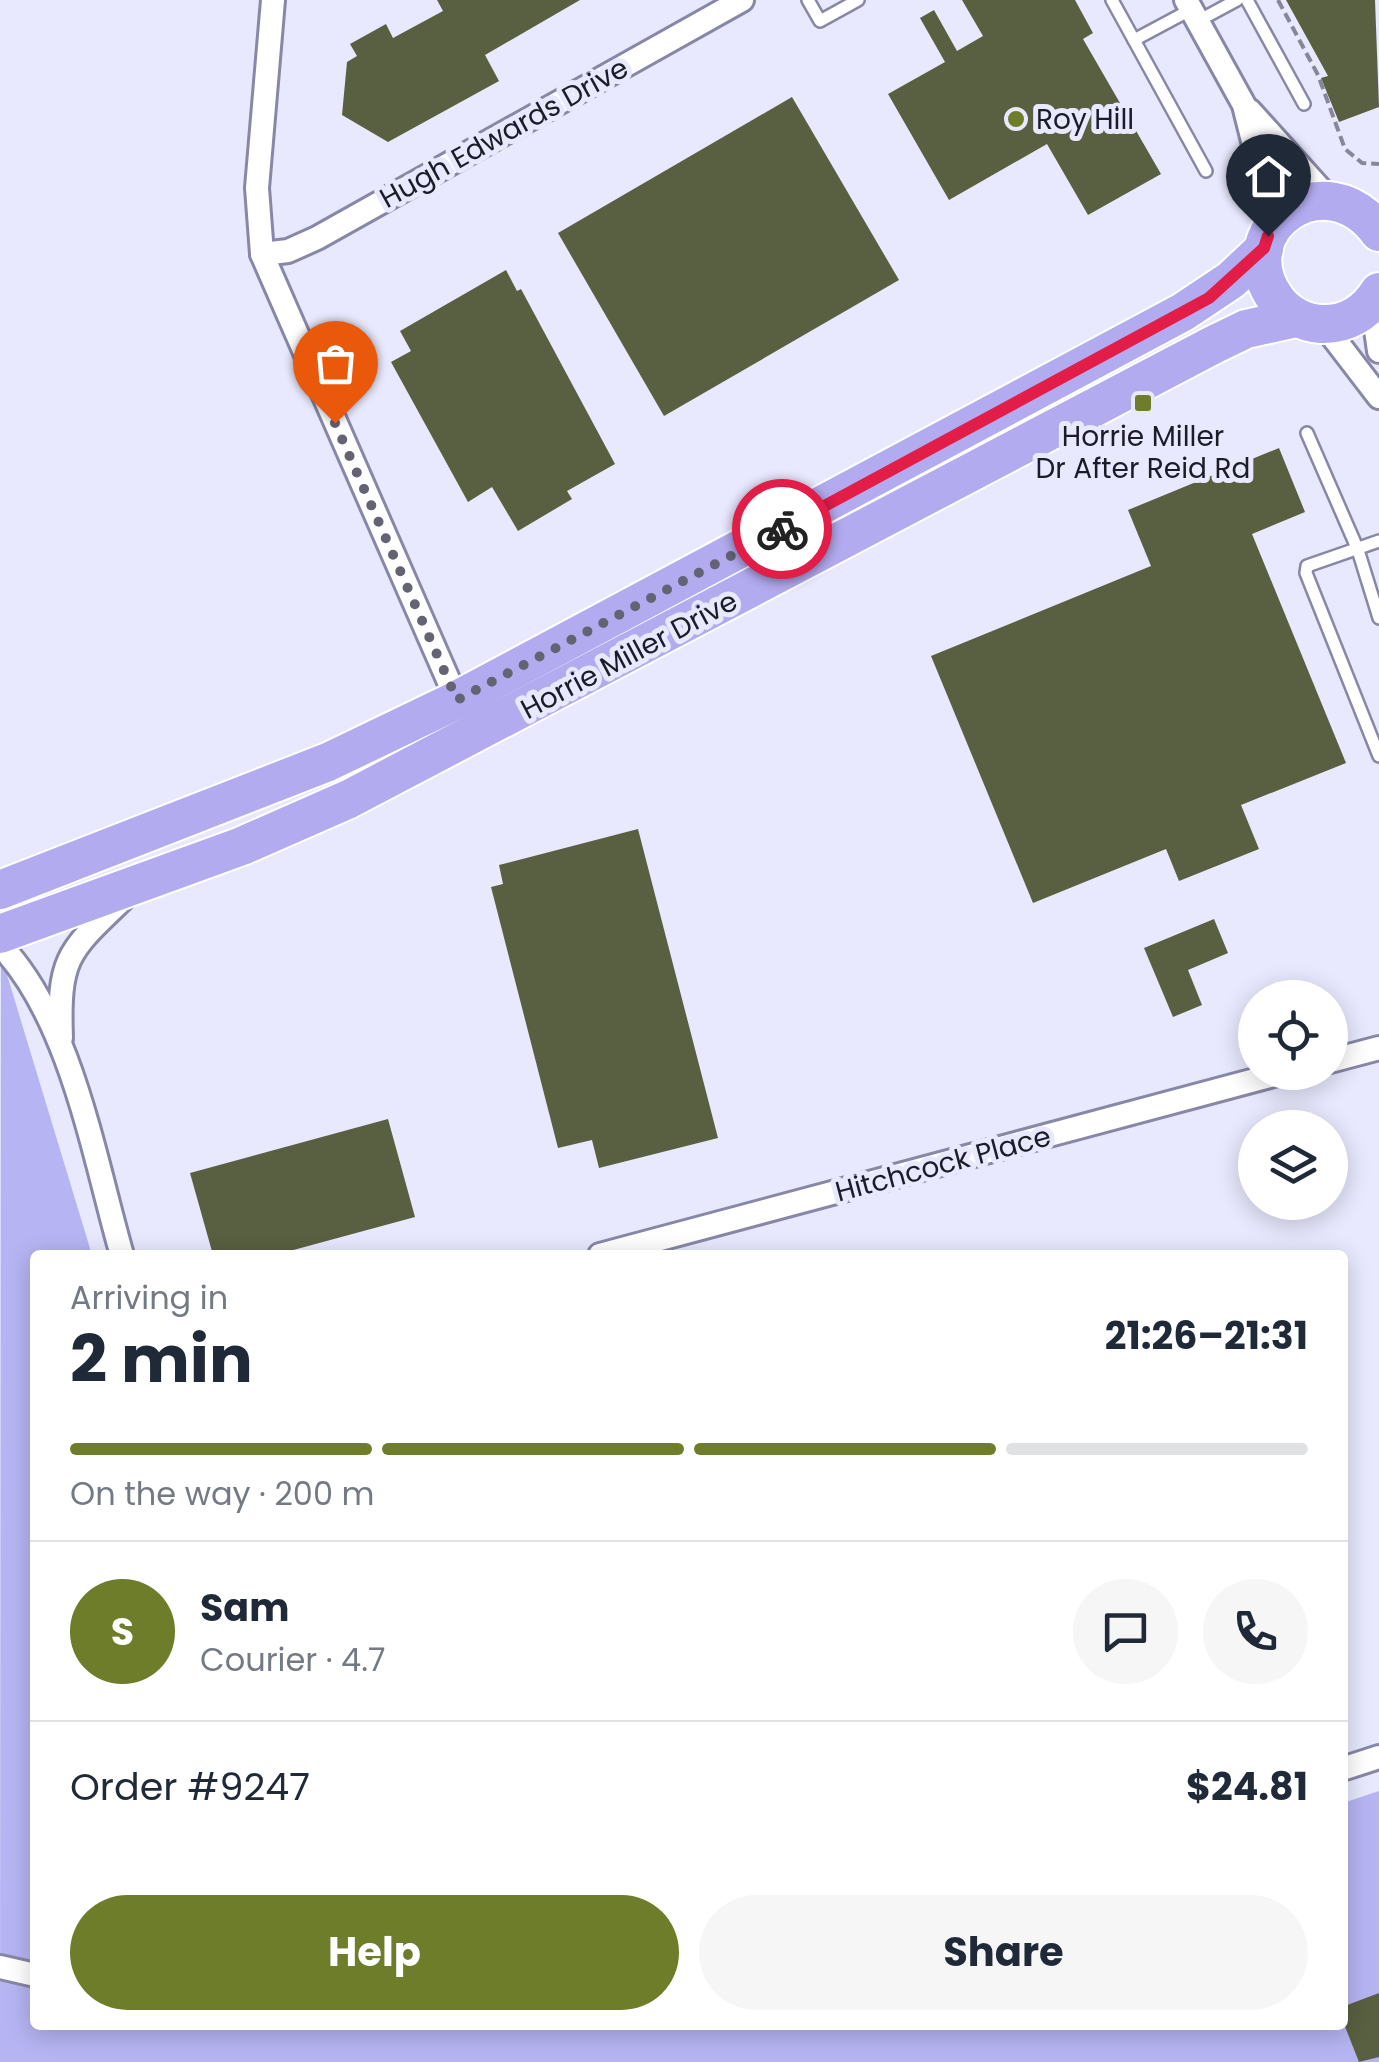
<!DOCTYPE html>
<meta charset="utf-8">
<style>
:root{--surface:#fff;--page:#f6f6f7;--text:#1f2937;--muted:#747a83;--line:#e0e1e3;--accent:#6e7d2a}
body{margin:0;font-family:Poppins,sans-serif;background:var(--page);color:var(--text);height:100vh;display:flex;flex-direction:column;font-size:38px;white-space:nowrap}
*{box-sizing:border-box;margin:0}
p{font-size:32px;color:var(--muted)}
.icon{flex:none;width:55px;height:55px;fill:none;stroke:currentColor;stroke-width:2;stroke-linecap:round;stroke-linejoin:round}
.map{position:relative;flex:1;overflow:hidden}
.side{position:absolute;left:30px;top:1250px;width:1318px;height:780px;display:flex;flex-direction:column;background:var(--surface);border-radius:10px;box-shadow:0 5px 25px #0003}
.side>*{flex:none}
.fabs{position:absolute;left:1238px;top:980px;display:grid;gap:20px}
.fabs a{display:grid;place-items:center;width:110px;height:110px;border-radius:50%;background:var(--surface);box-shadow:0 5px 25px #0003;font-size:50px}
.pin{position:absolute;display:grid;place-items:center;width:85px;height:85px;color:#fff;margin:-102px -42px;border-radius:50% 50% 50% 0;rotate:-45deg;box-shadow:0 0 10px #0007}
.pin .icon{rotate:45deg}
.courier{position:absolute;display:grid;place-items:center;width:100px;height:100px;margin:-50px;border:8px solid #e11d48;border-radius:50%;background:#fff;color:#222;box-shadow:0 2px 12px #0007}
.summary em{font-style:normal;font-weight:700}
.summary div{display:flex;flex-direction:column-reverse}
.summary{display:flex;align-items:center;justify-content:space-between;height:170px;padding:0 40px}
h1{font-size:65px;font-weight:700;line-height:75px}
.bar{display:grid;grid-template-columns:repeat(4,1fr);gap:15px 10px;align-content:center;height:120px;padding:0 40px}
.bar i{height:12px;border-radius:8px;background:var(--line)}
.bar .current{background:var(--accent)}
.bar p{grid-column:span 4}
.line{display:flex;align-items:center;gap:25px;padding:0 40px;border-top:2px solid var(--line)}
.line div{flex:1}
.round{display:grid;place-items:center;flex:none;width:105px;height:105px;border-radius:52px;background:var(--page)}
.action{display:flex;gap:20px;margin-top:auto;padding:20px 40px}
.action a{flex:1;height:115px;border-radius:60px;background:var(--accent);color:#fff;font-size:40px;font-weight:700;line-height:115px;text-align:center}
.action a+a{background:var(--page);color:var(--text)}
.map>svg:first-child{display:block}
</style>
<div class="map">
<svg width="1379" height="2062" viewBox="0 0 1379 2062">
<rect width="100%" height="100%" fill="#e8e8fe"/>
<polygon fill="#b6b4f2" points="1,955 92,1255 35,1255 35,2025 1342,2025 1343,1803 1379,1791 1379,2062 0,2062"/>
<g fill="#596041">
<polygon points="437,0 580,0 485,55 499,81 388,142 342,115 347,62 357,56 350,44 386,24 393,38 443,11"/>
<polygon points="962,0 1075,0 1093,33 1083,39 1161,174 1088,215 1047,144 949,200 888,94 945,62 920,18 934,10 957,51 983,36"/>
<polygon points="1286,0 1375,0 1379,107 1339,122 1321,78 1328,76"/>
<polygon points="792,97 899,280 664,416 558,233"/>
<polygon points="506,270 517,291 521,289 615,464 567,491 572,499 518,531 492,487 468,502 391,362 411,351 400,331"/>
<polygon points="1279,448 1305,512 1252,534 1346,763 1241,805 1259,849 1179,881 1166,849 1033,903 931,656 1151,566 1128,510"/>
<polygon points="638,829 718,1138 599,1168 592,1140 558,1148 491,887 503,884 499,865"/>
<polygon points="1214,919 1228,953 1188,970 1202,1005 1173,1017 1144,948"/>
<polygon points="388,1119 415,1217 275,1255 213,1255 190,1173"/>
<polygon points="1379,1993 1379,2057 1359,2062 1342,2019 1342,2007"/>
</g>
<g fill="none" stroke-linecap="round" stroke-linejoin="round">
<g stroke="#8787a7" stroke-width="16">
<g id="service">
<polyline points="808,0 820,21 858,0"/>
<polyline points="1112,0 1134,40"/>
<polyline points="1247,0 1304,104"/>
<polyline points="1192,9 1134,40 1206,171"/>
<polyline points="1198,21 1237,0"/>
<polyline points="1307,433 1358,550 1379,618"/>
<polyline points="1379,541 1307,566 1306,573 1379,756"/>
</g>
</g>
<g stroke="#8787a7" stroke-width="28">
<g id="minor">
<polyline points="273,0 257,188 262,254 457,700"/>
<polyline points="1186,0 1244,105 1274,225"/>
<polyline points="1250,111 1330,200"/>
<polyline points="262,254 288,251 317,238 742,0"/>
<polyline points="1372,302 1379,351"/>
<polyline points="1323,324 1379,397"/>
<path d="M0,945C71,1018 94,1158 122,1255"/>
<path d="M61,1038C58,955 69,951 127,895"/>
<polyline points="1330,1061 1379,1048"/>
<polyline points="600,1255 1285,1072"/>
<polyline points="1342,1769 1379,1757"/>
<polyline points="0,1967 35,1975"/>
</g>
</g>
<g stroke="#fff" stroke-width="42">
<g id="primary">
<path d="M1379,232C1326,159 1227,228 1275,298C1285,313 1303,323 1321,324C1346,325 1366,313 1379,292"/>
<polyline points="0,890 328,762 457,700 1183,312 1231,280 1264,249"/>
<polyline points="0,934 242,846 349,799 1213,345 1246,329 1296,318"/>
</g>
</g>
<polyline stroke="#878799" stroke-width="4" stroke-dasharray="10 5" stroke-linecap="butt" points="1278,0 1318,75 1345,149 1362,163 1379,164"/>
<use href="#service" stroke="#fff" stroke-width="11"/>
<use href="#minor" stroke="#fff" stroke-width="22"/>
<use href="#primary" stroke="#b3abef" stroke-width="38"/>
</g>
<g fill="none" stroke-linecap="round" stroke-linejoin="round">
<polyline stroke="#636373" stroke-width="10" stroke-dasharray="0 18" points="335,423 457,700 782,529"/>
<polyline stroke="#e11d48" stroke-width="12" points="782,529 1209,298 1264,248 1268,236"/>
</g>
<g fill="#6e7d2a" stroke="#e8e8fe" stroke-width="4">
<circle cx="1016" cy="119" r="10"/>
<rect x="1133" y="393" width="20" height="20" rx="5"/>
</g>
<g text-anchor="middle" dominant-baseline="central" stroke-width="10" stroke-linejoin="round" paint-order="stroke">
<g font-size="28" fill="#1c1c28" stroke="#e8e8fe" text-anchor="start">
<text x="1036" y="119">Roy Hill</text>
<text x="1143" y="436" text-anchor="middle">Horrie Miller<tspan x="1143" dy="32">Dr After Reid Rd</tspan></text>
</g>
<g font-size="28" fill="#1c1c28" stroke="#e8e8fe">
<text transform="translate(504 133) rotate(-29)">Hugh Edwards Drive</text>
<text transform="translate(629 655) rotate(-28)">Horrie Miller Drive</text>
<text transform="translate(943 1164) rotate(-15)">Hitchcock Place</text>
</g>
</g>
</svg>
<div class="fabs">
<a><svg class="icon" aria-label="locate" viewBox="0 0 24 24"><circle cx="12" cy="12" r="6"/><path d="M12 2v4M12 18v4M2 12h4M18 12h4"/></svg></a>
<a><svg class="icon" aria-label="layers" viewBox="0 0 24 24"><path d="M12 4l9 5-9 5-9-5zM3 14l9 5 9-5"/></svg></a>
</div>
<div class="pin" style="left:335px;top:423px;background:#ea580c"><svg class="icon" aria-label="bag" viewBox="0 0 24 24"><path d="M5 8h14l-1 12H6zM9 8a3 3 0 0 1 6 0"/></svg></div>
<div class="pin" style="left:1268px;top:236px;background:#1f2937"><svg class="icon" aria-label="home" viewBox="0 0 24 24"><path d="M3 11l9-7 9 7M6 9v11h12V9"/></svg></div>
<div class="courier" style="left:782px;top:529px"><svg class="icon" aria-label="bike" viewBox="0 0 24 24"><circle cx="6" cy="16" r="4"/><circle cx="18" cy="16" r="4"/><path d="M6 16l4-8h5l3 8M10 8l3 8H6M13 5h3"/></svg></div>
<section class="side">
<div class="summary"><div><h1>2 min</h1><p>Arriving in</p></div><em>21:26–21:31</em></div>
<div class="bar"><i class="current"></i><i class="current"></i><i class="current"></i><i></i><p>On the way · 200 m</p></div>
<div class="line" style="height:180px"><b class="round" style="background:var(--accent);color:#fff">S</b><div><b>Sam</b><p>Courier · 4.7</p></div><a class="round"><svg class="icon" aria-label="chat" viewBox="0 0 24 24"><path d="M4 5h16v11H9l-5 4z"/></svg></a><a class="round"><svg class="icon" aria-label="phone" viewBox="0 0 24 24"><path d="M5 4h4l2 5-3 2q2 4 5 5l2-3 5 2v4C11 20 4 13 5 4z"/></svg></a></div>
<div class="line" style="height:130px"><div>Order #9247</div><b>$24.81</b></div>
<div class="action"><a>Help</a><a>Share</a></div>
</section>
</div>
